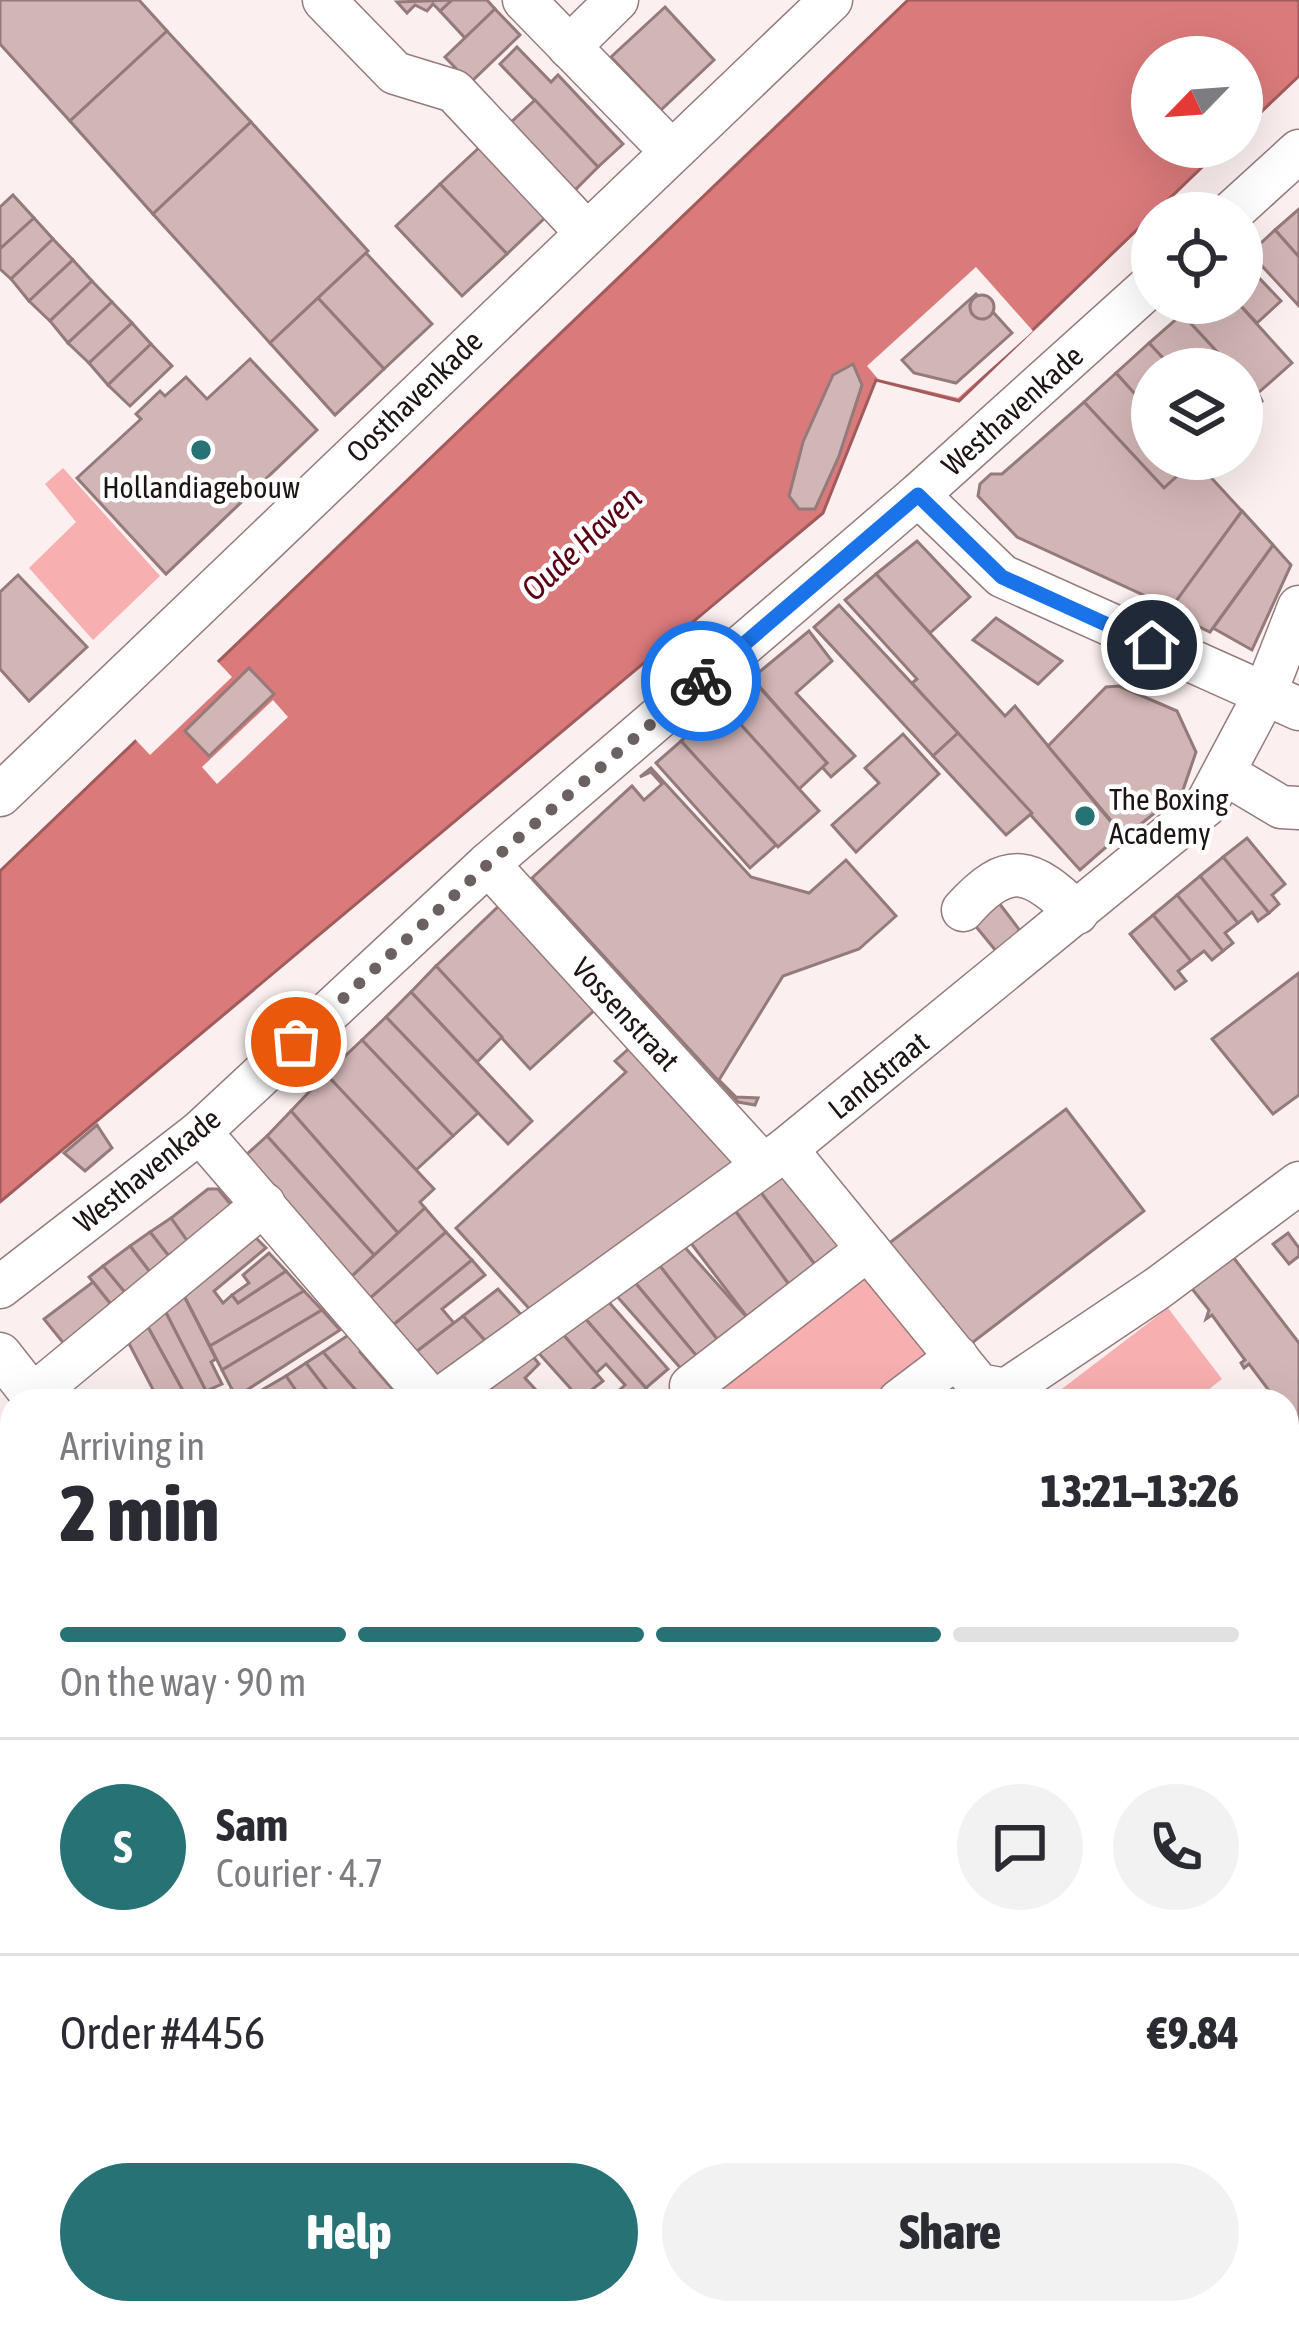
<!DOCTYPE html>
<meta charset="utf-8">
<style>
:root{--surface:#fff;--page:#f2f2f3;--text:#2b2b33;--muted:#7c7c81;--line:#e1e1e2;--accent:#277275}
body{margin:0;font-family:"Asap Condensed",sans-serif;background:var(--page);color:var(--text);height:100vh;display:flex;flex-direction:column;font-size:45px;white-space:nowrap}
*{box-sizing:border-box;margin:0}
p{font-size:39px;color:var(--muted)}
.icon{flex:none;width:66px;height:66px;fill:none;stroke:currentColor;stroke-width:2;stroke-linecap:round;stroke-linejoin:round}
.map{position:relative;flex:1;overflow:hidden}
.details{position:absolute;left:0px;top:1389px;width:1299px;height:936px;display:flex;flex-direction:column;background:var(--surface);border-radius:36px 36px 0 0;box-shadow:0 12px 48px #0002}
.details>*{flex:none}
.needle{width:78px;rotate:245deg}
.controls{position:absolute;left:1131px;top:36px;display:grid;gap:24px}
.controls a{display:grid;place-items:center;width:132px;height:132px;border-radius:50%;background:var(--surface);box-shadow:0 12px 48px #0002;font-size:60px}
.pin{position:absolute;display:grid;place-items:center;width:102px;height:102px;color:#fff;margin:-51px;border:6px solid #fff;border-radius:50%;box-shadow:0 3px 12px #0007}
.courier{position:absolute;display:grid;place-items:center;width:120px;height:120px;margin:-60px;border:9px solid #1a73e8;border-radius:50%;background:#fff;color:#222;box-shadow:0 3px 15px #0007}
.head em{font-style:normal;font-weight:800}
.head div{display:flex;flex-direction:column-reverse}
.head{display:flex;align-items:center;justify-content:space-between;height:204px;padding:0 60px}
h1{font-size:78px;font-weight:800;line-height:90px}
.bar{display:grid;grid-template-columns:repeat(4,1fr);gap:18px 12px;align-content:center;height:144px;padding:0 60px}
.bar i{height:15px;border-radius:9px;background:var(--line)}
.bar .active{background:var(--accent)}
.bar p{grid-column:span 4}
.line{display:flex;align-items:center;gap:30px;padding:0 60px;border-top:3px solid var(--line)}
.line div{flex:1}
.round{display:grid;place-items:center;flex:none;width:126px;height:126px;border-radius:63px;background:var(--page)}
.action{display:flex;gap:24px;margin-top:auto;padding:24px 60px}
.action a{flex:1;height:138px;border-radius:72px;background:var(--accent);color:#fff;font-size:48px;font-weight:800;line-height:138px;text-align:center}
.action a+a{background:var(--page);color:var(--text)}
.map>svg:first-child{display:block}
</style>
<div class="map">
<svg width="1299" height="2325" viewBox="0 0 1299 2325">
<rect width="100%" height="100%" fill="#fbf0ef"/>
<g fill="#f8afaf">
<polygon points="63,468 160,576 93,640 29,568 76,522 45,484"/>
<polygon points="864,1267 935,1356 876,1401 688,1401"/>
<polygon points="1168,1308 1222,1379 1194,1401 1046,1401"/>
</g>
<polygon fill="#db7a7b" stroke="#a25b5c" stroke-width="3" points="908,0 1299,0 1299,76 1242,130 1242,57 1152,57 1152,147 1223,147 959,401 876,380 823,513 0,1202 0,871"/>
<g fill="#fbf0ef">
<polygon points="976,267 1033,331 958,398 878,379 867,366"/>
<polygon points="216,660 232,677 150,755 134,738"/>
<polygon points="273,700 288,717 217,784 202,767"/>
</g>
<g fill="#d2b6b5" stroke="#947a7a" stroke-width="3">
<polygon points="0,0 139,0 167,31 70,121 0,44"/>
<polygon points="452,0 487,0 495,9 465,38 440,11"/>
<polygon points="452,0 440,11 433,4 427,11 415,5 407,13 397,2"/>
<polygon points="665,7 714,60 661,110 611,57"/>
<polygon points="495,9 520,35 470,83 445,57"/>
<polygon points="167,31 251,122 153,214 70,121"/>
<polygon points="517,47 551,82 558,75 623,144 598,167 500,64"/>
<polygon points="535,100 598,167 572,193 508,125"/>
<polygon points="251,122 368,251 270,343 153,214"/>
<polygon points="483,144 549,214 507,254 440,184"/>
<polygon points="440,184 507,254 462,296 396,226"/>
<polygon points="13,195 34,218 0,249 0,207"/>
<polygon points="1299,209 1299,257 1275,230"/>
<polygon points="34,218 53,239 11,279 0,269 0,249"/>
<polygon points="1275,230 1299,257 1299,306 1250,253"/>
<polygon points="53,239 73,260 29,301 11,279"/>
<polygon points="366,253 432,324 384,369 318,298"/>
<polygon points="73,260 92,281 50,321 29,301"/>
<polygon points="1242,260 1281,301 1257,323 1238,303"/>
<polygon points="92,281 112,302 68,343 50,321"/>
<polygon points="977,293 970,305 972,314 984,319 993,312 1012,333 956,383 914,373 902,360"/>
<circle cx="982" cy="307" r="12"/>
<polygon points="318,298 384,369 335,415 270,343"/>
<polygon points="112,302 132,323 89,363 68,343"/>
<polygon points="1194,303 1238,303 1292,363 1258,393 1262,401 1242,379 1242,369 1233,369 1182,314"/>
<polygon points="1182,314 1233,369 1173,369 1149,343"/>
<polygon points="132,323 151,344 108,385 89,363"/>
<polygon points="1149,343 1173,369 1152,369 1152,413 1116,373"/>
<polygon points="151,344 172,366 130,406 108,385"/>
<polygon points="250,359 317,430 166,574 77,478 141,419 136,414 160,391 165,396 186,377 207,399"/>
<polygon points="853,364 862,385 839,456 815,509 799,509 789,496 803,442 833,375"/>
<polygon points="1116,373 1152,413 1152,459 1195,460 1164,488 1084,402"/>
<polygon points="1242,379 1262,401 1242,418"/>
<polygon points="1084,402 1164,488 1195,460 1273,545 1291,565 1252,650 1213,628 1273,545 1242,511 1172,608 1017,537 978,496 980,484 991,474 1002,474"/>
<polygon points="1242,511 1273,545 1210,632 1168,612"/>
<polygon points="917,541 970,597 930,633 876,574"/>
<polygon points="876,574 1005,716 1015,706 1121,834 1080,870 912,683 917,679 845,600"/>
<polygon points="18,575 87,647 29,701 0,669 0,592"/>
<polygon points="839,605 958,733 933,756 814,627"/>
<polygon points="996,618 1062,661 1038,684 973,640"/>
<polygon points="809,631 832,661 796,693 855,756 831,777 822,767 827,763 752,678"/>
<polygon points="249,668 274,694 209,756 185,731"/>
<polygon points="752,679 827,763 799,789 723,705"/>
<polygon points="1119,686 1177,711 1196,752 1183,790 1125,837 1048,746 1106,687"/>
<polygon points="723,705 819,811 778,847 681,741"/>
<polygon points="958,733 1032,813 1006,835 933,756"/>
<polygon points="903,734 939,774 856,852 832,825 879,783 865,768"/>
<polygon points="681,741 776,845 750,868 656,763"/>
<polygon points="651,768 751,877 809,893 846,860 896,916 859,949 783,976 719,1080 736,1097 758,1098 755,1105 738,1102 532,878 632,786 644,800 662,784 651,772 640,777"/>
<polygon points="1247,838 1285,884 1272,895 1279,904 1269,913 1223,857"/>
<polygon points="1223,857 1269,913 1258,921 1252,912 1238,923 1200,876"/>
<polygon points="1200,876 1238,923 1225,933 1233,943 1223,951 1177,895"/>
<polygon points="1177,895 1223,951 1212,960 1204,951 1191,961 1153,915"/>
<polygon points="503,902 598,1007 530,1069 436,966"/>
<polygon points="999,903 1021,932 996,951 973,923"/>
<polygon points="1153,915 1191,961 1178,971 1186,981 1175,989 1130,934"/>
<polygon points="436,966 502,1037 477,1062 411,992"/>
<polygon points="1299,973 1299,1095 1273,1114 1212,1039"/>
<polygon points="411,992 532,1121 508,1144 386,1017"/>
<polygon points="386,1017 478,1113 453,1136 362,1040"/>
<polygon points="362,1040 453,1136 416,1170 326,1074"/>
<polygon points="633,1045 740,1162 534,1314 456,1228 626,1072 615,1061"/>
<polygon points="326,1074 434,1189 420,1202 425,1208 398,1233 291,1111"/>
<polygon points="1066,1109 1144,1211 968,1346 888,1244"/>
<polygon points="291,1111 398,1233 374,1255 267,1136"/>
<polygon points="97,1125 112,1148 85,1171 64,1153"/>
<polygon points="267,1136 374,1255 350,1278 246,1155"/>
<polygon points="778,1167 845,1250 819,1270 756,1186"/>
<polygon points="756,1186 819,1270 793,1290 731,1205"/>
<polygon points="208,1189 218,1189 232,1206 193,1249 171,1218"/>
<polygon points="731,1205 793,1290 751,1322 687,1238"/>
<polygon points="425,1208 446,1232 368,1300 350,1278"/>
<polygon points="171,1218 193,1249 175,1264 150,1232"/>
<polygon points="248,1230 266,1248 214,1291 223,1303 232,1295 238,1303 286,1271 304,1291 210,1346 180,1288"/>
<polygon points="150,1232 175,1264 156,1280 130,1246"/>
<polygon points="446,1232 472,1260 392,1326 368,1300"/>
<polygon points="1288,1233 1299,1248 1299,1256 1289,1264 1273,1244"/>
<polygon points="681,1243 751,1322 721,1344 656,1261"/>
<polygon points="130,1246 156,1280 132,1301 103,1266"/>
<polygon points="269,1253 286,1271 238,1303 232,1295 249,1283 243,1275"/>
<polygon points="1230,1253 1299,1343 1299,1429 1287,1414 1287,1401 1277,1401 1249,1364 1244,1368 1241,1363 1245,1360 1212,1315 1206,1319 1209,1310 1189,1285"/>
<polygon points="472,1260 485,1275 442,1309 454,1323 416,1352 392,1326"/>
<polygon points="656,1261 721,1344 700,1360 632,1279"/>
<polygon points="103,1266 132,1301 117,1312 89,1277"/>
<polygon points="632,1279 700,1360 684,1372 614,1293"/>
<polygon points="93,1282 117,1312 69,1350 44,1319"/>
<polygon points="180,1288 216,1359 211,1362 222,1384 206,1391 161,1303"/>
<polygon points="498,1289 525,1319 489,1345 463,1316"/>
<polygon points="304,1291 322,1310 222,1370 210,1346"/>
<polygon points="606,1299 668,1369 646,1388 583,1316"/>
<polygon points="161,1303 206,1391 188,1400 143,1318"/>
<polygon points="322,1310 340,1330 236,1397 222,1370"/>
<polygon points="463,1316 489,1345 441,1379 416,1352"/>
<polygon points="583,1316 657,1401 620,1401 615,1394 625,1385 606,1364 596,1373 561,1332"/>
<polygon points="143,1318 182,1389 159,1401 124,1334"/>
<polygon points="561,1332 603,1381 580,1399 536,1350"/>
<polygon points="350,1334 363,1349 360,1352 403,1401 365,1401 323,1352"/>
<polygon points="323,1352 365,1401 335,1401 306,1363"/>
<polygon points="531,1354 539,1364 525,1378 546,1401 476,1401"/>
<polygon points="306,1363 335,1401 303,1401 286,1376"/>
<polygon points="286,1376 303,1401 270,1401 262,1390"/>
<polygon points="3,1472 12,1502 12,1544 0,1543"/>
<polygon points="1294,1477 1299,1484 1295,1575 1287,1565 1287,1481"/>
<polygon points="0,1543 12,1544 12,1607 0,1572"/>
<polygon points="12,1644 12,1801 0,1784 0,1650"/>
<polygon points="1299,1880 1299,1933 1287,1919 1287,1890"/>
<polygon points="1287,1919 1299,1933 1299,1975 1287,1985"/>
<polygon points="1299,2107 1299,2182 1287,2168 1287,2117"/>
<polygon points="1287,2168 1299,2182 1299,2205 1287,2215"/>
<polygon points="12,2204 12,2248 0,2252 0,2208"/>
<polygon points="12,2248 12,2293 0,2297 0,2252"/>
<polygon points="12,2293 12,2313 63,2313 65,2319 46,2325 0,2325 0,2297"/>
<polygon points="103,2313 178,2315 179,2325 89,2325 88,2319 104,2318"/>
<polygon points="329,2313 335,2325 179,2325 178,2315"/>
<polygon points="404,2313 449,2313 452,2321 379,2325"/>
<polygon points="498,2313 551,2313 562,2325 507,2325"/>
<polygon points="594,2313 639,2313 627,2325 581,2325"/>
<polygon points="1053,2313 1136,2313 1147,2325 1046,2325 1043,2321"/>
</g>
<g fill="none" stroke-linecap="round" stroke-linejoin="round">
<g stroke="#957b7b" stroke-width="45">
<g id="minor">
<polyline points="324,0 395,73 454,91 586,232"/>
<polyline points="524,0 670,150"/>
<polyline points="569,47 617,0"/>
<polyline points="1231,213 1299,151"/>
<polyline points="918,495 1002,576 1299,709"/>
<polyline points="1224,773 1281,807 1299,808"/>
<polyline points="0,795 831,0"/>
<polyline points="488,864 762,1164"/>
<path d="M963,910C1008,859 1032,868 1077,913"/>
<polyline points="200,1132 432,1401"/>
<polyline points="786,1149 979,1385 1006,1390"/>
<polyline points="0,1287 200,1132 488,864 918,495 1152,284"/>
<polyline points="0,1354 37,1401"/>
<polyline points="691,1386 868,1249"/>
<polyline points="1006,1390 1158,1288 1299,1183"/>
<polyline points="33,1395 264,1204"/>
<polyline points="437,1401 786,1149 1206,805 1264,696 1299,607"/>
<polyline points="899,1401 957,1357"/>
<polyline points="1287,1619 1299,1609"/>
<polyline points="0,1634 12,1629"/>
<polyline points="0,1879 12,1861"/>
<polyline points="0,2053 12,2081"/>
<polyline points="1287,2065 1299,2055"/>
<polyline points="0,2118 12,2114"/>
<polyline points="352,2313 357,2325"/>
<polyline points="794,2313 805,2325"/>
<polyline points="945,2323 959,2313"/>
<polyline points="80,2325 81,2313"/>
</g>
</g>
<use href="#minor" stroke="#fff" stroke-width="42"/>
</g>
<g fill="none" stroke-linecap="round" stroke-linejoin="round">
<polyline stroke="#6b6161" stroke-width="12" stroke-dasharray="0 21.6" points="296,1042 488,864 701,681"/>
<polyline stroke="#1a73e8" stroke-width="15" points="701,681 918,495 1002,577 1152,645"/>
</g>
<g fill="#277275" stroke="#fff" stroke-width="4.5">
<circle cx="201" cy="450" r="12"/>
<circle cx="1085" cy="816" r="12"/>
</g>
<g text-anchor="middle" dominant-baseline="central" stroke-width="9" stroke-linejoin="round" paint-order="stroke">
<g font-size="30" fill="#1e1414" stroke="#fff">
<text transform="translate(414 396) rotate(-44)">Oosthavenkade</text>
<text transform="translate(1012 410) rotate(-42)">Westhavenkade</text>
<text transform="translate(626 1014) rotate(47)">Vossenstraat</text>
<text transform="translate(878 1075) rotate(-39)">Landstraat</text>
<text transform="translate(147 1170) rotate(-39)">Westhavenkade</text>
</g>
<g font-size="30" fill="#1e1414" stroke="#fff">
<text x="201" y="487">Hollandiagebouw</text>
<text x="1109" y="799" text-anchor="start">The Boxing<tspan x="1109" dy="34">Academy</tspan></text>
</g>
<g font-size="33" font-style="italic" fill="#5b0012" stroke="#fff">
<text transform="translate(581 543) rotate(-43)">Oude Haven</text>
</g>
</g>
</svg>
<div class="controls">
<a><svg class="needle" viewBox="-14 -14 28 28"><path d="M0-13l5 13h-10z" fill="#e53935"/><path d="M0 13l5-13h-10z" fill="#7c7c81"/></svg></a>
<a><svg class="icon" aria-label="locate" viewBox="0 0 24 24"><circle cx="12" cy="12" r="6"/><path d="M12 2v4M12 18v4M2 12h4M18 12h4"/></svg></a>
<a><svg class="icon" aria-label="layers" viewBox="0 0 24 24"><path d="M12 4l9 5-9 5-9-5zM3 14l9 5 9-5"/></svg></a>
</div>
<div class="pin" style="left:296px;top:1042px;background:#ea580c"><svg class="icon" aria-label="bag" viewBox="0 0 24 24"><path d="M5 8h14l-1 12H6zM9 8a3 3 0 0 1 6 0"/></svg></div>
<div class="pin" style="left:1152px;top:645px;background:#1f2937"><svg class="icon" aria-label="home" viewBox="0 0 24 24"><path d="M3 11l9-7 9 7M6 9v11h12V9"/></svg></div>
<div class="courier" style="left:701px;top:681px"><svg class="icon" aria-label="bike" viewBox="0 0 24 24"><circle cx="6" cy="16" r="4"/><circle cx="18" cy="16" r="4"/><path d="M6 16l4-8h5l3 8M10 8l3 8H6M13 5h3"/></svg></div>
<section class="details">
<div class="head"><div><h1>2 min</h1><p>Arriving in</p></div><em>13:21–13:26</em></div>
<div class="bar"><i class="active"></i><i class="active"></i><i class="active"></i><i></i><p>On the way · 90 m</p></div>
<div class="line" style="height:216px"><b class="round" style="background:var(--accent);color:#fff">S</b><div><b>Sam</b><p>Courier · 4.7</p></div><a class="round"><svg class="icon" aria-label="chat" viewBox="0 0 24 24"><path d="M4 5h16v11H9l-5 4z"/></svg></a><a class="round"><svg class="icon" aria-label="phone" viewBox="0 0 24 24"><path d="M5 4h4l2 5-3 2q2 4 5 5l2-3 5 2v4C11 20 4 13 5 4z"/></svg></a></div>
<div class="line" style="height:156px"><div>Order #4456</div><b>€9.84</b></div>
<div class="action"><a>Help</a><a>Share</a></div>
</section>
</div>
